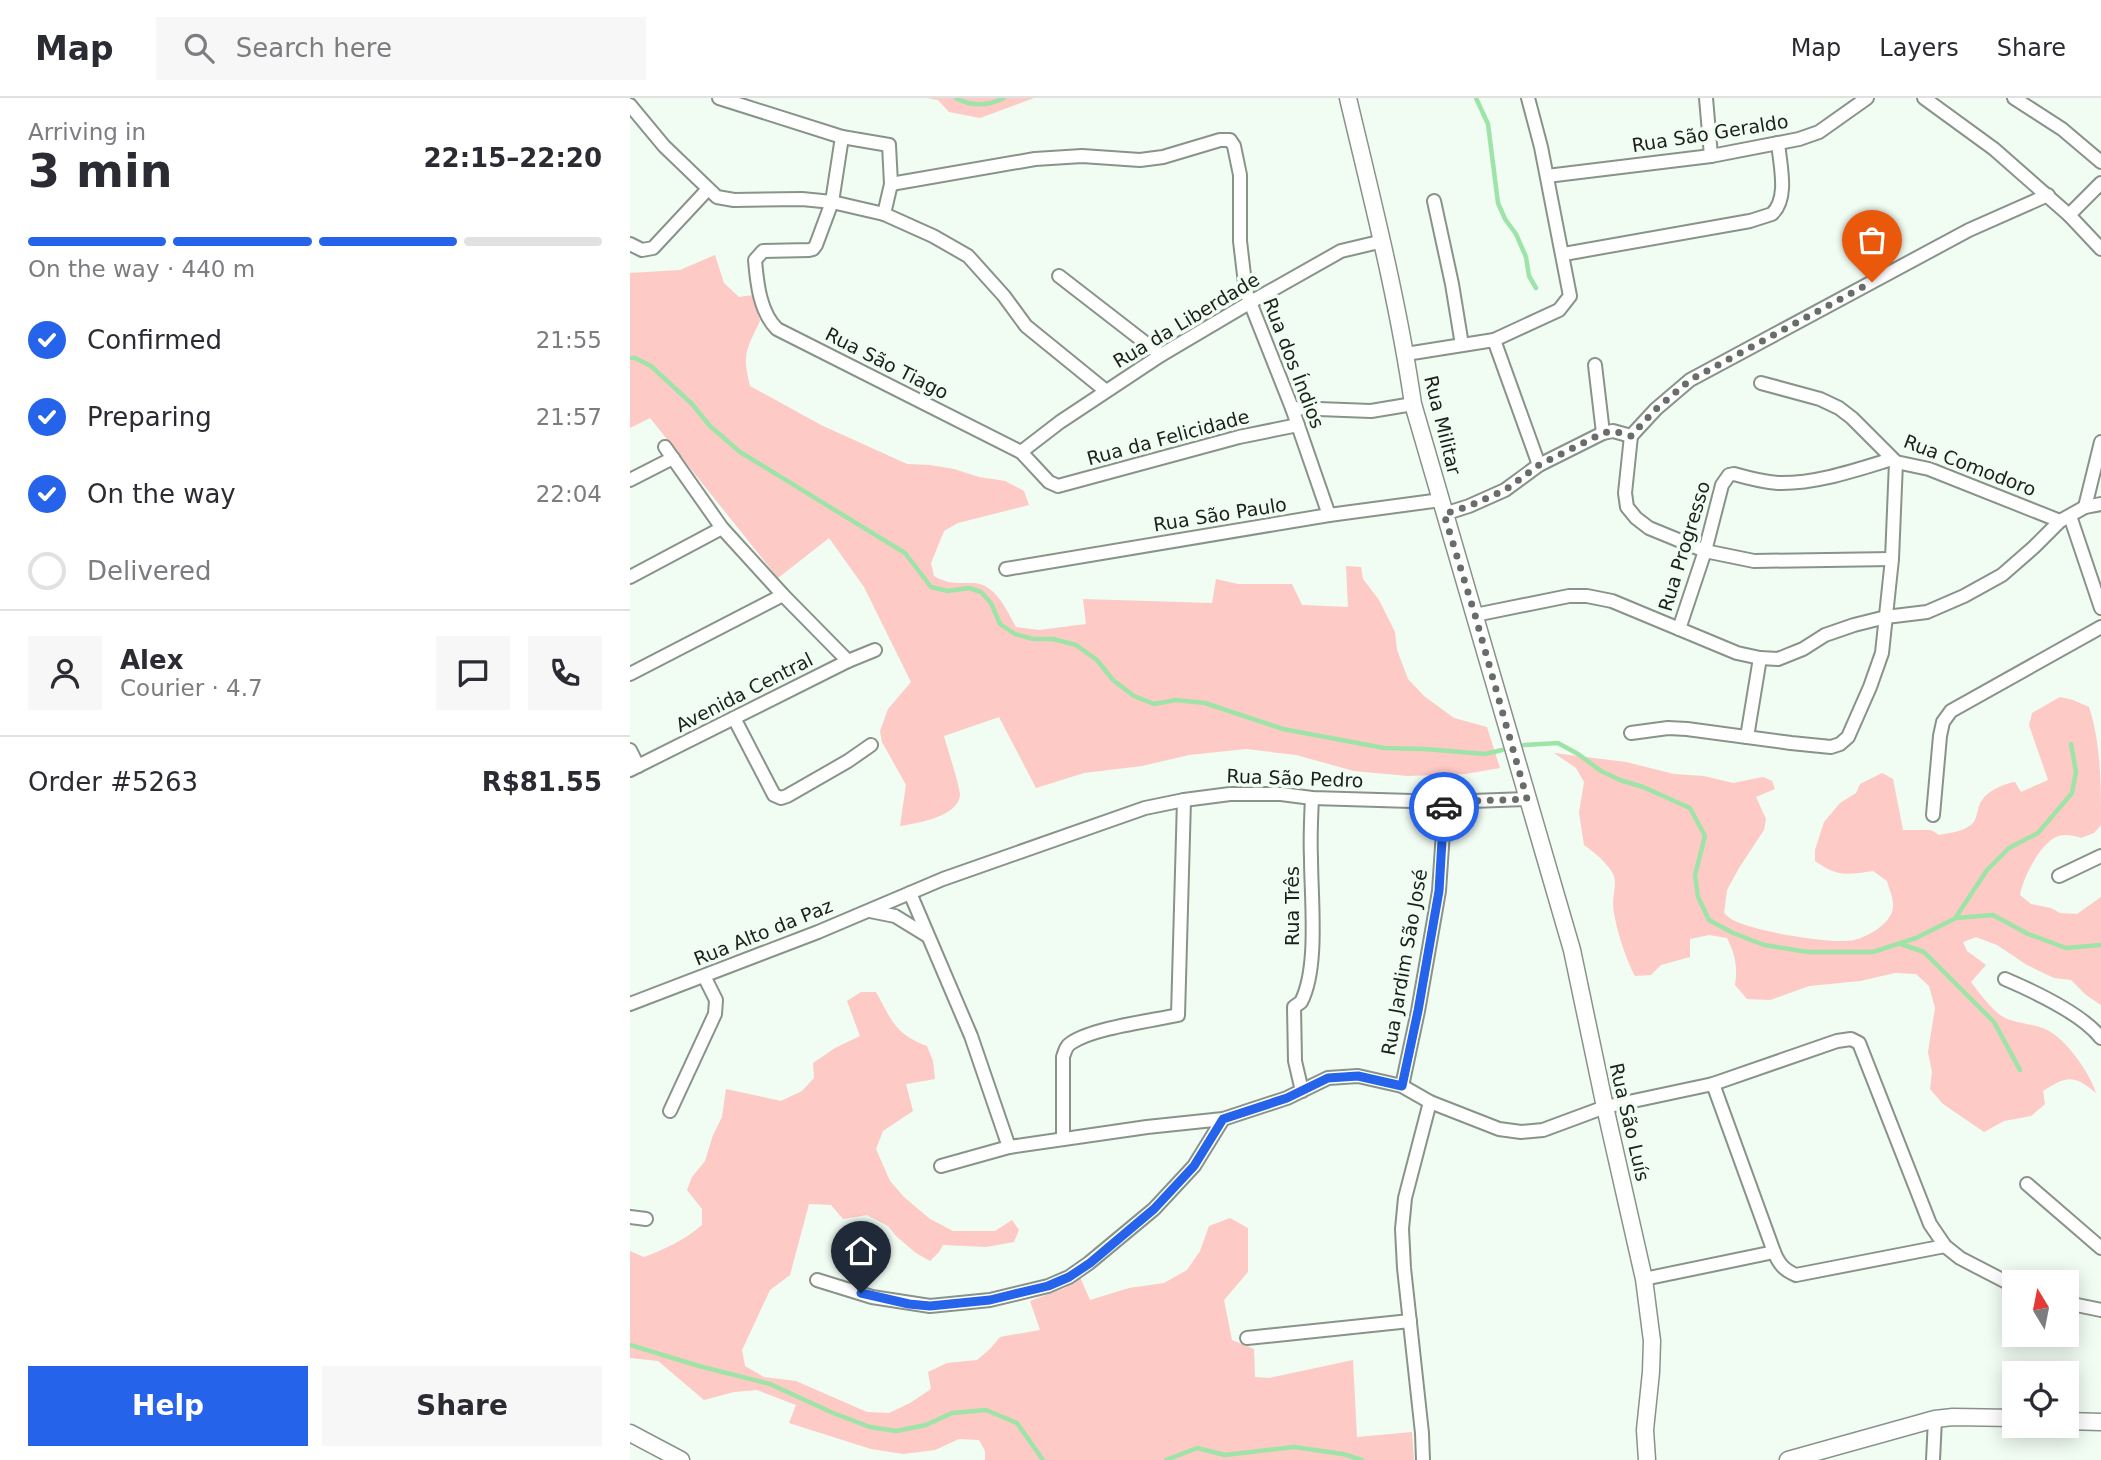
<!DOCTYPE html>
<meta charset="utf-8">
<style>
:root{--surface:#fff;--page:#f7f7f7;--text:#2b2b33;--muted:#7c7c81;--line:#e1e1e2;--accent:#2563eb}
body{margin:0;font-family:"DejaVu Sans",sans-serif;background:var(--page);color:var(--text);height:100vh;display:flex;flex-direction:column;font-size:26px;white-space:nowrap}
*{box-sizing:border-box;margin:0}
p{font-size:23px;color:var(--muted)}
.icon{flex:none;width:38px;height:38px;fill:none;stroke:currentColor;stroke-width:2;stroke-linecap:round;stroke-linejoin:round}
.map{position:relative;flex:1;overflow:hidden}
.details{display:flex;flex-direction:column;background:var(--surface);width:630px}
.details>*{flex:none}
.needle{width:46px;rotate:350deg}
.controls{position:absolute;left:1372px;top:1172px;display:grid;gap:14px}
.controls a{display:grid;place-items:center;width:77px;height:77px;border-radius:0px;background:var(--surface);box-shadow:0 4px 18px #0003;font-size:35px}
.pin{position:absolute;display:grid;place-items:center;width:60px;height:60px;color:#fff;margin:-72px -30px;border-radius:50% 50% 50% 0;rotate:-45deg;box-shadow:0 0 7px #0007}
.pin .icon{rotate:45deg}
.courier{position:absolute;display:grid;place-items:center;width:70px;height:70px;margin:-35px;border:5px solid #2563eb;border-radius:50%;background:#fff;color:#222;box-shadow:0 2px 9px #0007}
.overview em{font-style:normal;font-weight:800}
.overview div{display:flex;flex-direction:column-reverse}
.overview{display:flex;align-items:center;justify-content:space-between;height:119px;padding:0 28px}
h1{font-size:46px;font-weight:800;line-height:52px}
.bar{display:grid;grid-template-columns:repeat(4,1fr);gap:10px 7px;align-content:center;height:84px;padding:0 28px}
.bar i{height:9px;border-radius:5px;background:var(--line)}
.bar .on{background:var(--accent)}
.bar p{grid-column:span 4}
.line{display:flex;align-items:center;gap:18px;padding:0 28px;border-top:2px solid var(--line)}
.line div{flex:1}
.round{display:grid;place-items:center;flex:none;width:74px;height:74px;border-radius:0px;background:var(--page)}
ol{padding:0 28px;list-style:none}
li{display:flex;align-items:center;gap:21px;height:77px}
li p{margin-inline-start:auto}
li .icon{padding:7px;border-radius:50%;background:var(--accent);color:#fff;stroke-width:4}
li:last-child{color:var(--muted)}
li i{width:38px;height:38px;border:4px solid var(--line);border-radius:50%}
.button{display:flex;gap:14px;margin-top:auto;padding:14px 28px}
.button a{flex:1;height:80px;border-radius:0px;background:var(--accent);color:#fff;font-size:28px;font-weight:800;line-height:80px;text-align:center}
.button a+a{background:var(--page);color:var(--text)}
header{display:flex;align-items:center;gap:42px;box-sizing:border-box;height:98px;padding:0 35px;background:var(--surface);border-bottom:2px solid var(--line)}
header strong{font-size:33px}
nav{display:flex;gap:38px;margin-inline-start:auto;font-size:24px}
.search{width:490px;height:63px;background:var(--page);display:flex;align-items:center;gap:18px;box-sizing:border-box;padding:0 24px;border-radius:0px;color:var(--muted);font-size:26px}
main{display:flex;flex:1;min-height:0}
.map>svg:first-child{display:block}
</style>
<header>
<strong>Map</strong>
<div class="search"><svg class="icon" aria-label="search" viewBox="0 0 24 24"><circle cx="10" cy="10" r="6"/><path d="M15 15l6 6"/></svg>Search here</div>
<nav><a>Map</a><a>Layers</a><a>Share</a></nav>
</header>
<main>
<section class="details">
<div class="overview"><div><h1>3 min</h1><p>Arriving in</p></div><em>22:15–22:20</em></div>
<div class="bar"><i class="on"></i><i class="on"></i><i class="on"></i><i></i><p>On the way · 440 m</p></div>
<ol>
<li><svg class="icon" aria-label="check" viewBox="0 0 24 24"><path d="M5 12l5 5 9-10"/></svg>Confirmed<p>21:55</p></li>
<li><svg class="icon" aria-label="check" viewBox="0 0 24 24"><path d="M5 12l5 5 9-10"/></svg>Preparing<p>21:57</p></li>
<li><svg class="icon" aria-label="check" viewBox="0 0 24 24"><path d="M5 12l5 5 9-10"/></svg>On the way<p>22:04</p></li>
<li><i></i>Delivered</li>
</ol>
<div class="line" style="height:126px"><a class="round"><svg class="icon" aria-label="person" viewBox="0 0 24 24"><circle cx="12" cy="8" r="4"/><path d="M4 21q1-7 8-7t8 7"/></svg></a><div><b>Alex</b><p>Courier · 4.7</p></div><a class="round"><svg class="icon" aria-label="chat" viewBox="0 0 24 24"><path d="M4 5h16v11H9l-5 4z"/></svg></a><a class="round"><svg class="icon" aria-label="phone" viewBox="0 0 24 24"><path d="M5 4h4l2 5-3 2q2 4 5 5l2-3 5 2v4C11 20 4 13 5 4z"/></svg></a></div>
<div class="line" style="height:91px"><div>Order #5263</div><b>R$81.55</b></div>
<div class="button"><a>Help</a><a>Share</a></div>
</section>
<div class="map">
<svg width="1471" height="1362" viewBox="0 0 1471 1362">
<rect width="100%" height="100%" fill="#f1fcf2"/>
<g fill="#fdcac5">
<polygon points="297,0 404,0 350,20 319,14 308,2"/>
<path d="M85,157L94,185L109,199L123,197L130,223C116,252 112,256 120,288L191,327L277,366L300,367L324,371L349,379L375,383L394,393L399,407L328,425L314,433L301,465L304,478C318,486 326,485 341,485C365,484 376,511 386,529L409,532L456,526L453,501L582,505L586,481L608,486H662L672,507L718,509L716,468L731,469L733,481L749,502L765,534L767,552L778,581L794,598L824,620L857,629L870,670L835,676L778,678L724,673L666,657L616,651L559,657L512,668L454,675L406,690L369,619L314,638C317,649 330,689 330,697C328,719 287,725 270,728L276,687L252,644L250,633L258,611L281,584L234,489L199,440L148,480L20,320L0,330V175L50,172Z"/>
<path d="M1430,599L1443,602L1459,609C1471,645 1471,688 1471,727L1464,735L1451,740C1443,737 1432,735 1424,740C1408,750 1393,780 1390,797L1401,806L1421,810L1430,815L1447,816L1471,799V907L1456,897L1441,882L1424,880L1397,867L1367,847L1346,839L1333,844L1337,853L1356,867L1341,884C1350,896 1359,908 1370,917C1383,926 1403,925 1417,932C1436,941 1460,975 1466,995C1443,976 1437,978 1413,993L1415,1006L1401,1018L1374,1023L1354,1034L1313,1006L1300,991L1302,974L1298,954L1305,910L1299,888L1286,876L1265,875L1230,883L1179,888L1140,902L1117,901L1105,887C1108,869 1105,856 1097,840L1079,837L1060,841V859L1031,867L1021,877L1005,878C996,862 984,825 983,806C983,794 988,784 982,774C975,763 964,754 954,747L949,715L954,684L946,670L924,655L996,664L1044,676L1074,678L1103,685L1133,679L1142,683L1145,691L1126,699L1136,721L1134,732L1109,770L1097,792L1094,815C1095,816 1102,822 1103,822C1123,833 1202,847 1224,842C1238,839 1262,825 1263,809C1264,801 1259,791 1257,783L1243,773C1217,777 1207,779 1185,763V752L1194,724L1210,705L1226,695L1230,686L1252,675L1263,681L1273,732H1301L1309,737C1319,735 1332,734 1341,727C1346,723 1346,718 1348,712C1351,695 1370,687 1385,684L1391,694L1418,682L1399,627L1402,615Z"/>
<path d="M231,894H246C262,923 265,936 297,948L303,963L305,981L276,986L283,1013L253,1033L246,1051L260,1083L274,1099L300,1121L323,1133H365L382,1122L389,1132L384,1144L356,1149L313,1147L309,1154L300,1163L286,1155L266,1138L258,1128L237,1117L213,1121L201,1107L179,1106L160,1177L140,1192L112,1252L115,1268L134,1279L166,1283L237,1314L259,1315L280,1305L301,1291L298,1274L317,1265L347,1262L360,1251L370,1239L410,1232L400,1203L435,1190L450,1179L460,1202L499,1190L534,1185L557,1172L570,1153L579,1128L600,1120L618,1130V1174L594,1202L602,1242L624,1251L625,1279L639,1280L723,1262L727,1339L782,1334L784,1362H355V1353L349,1342L329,1341L305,1352L273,1356L241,1351L159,1325L166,1307L127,1292L104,1294L74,1302L28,1263L0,1260V1153L14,1159C35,1151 55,1142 72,1127V1111L57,1092L62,1079L75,1063L83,1037L92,1019L96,991L151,1003L172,993L184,980L183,965L205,950L230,938L217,903Z"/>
</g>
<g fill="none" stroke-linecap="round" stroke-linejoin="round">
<g stroke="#9ee4a9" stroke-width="4.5">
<path d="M326,0C342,9 358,8 374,0"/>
<polyline points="846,0 858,26 868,105 875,121 886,136 896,159 899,178 906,190"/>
<polyline points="0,260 5,260 21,268 62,306 80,328 110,354 275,455 301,489 318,493 339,490 351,494 361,505 370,526 385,536 403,541 423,541 446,547 467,562 483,582 504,598 524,606 546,602 575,605 653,631 754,650 795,651 855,656 872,652"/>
<polyline points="894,647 928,645 948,656 971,673 990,682 1013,689 1060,710 1075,738 1065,777 1068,799 1079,822 1103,835 1134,847 1178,854 1243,854 1286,840 1326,820 1363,817 1398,836 1436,850 1471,847"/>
<polyline points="1326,819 1357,772 1379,750 1408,735 1442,695 1446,674 1441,646"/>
<polyline points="1271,846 1294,854 1364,924 1390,972"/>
<polyline points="0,1247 69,1268 140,1286 203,1315 240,1329 266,1333 296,1327 322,1315 356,1312 387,1325 413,1362"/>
<polyline points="536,1362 567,1350 595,1357 664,1349 713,1356 732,1362"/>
</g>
<g stroke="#89938a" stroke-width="16">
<g id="minor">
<polyline points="89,0 212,39 259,47 261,86 254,116"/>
<polyline points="1076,0 1081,58"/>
<polyline points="1294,0 1364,51 1439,117 1471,151"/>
<polyline points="1384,0 1432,31 1471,64"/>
<polyline points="0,7 34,48 87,99 104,102 172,101 202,104 254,116 303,138 338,158 374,198 396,228 476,293"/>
<path d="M212,39L202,104L186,147L183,151L179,152L133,153L125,162C127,186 130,214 147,231L391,354L419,384L428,388L609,339L668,327"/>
<polyline points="917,78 1081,58 1169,41 1189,34 1237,0"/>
<polyline points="261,86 405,61 452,58 510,62 533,59 590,42 600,42 604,48 610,77 610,143 616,194 662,310 699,417"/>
<polyline points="804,103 822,186 832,247"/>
<polyline points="1439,117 1471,85"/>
<polyline points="0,146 12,152 23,150 78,91"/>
<path d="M934,156L1120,123L1142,116C1159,100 1150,67 1148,45"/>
<polyline points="429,178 531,257"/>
<polyline points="864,242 909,367"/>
<polyline points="776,256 864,242 929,212 940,198 911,49 898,0"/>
<polyline points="965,267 973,335"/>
<polyline points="1131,285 1190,301 1209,310 1222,320 1266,364 1299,371 1430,423"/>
<polyline points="662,310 741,313 783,306"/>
<polyline points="1001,338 995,395 997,409 1006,420 1019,430 1075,453 1124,463 1262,461"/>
<polyline points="35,349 92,430 153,497 218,563"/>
<polyline points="391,354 430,324 531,257 619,205 711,153 753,143"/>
<polyline points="0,382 43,360"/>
<polyline points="1455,409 1471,344"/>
<polyline points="814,416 839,408 875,392 909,367 973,335 983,333 1001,338 1026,311 1060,282 1339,132 1418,97"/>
<polyline points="1440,418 1471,510"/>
<polyline points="376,471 699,417 811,402"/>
<polyline points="0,479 92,430"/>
<polyline points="845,517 939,498 957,498 982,503 1107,555 1130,560 1148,561 1173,551 1195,537 1224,527 1256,519 1297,514 1334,498 1372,477 1404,449 1430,423 1455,409 1471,406"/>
<path d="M1049,531L1075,453L1092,387L1099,377L1104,376C1118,380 1133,384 1148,385C1186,386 1226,372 1262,361"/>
<polyline points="0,576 153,497"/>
<polyline points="104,620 144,697 151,700 157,698 218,663 241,647"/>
<polyline points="1001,635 1038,630 1057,631 1161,645 1201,649 1210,646 1218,639 1240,589 1252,555 1262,461 1266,364"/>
<polyline points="1117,639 1130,560"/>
<polyline points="0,652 8,668"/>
<polyline points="0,672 218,563 245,552"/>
<polyline points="1303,717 1310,638 1313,624 1321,613 1471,529"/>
<polyline points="1429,778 1471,758"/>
<polyline points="280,795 341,938 379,1049"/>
<polyline points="240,813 265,818 296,837"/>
<path d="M1375,881C1403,893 1452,916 1471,940"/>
<polyline points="0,906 188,834 313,781 515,710 554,702 600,696 651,696 682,700 815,704 897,701"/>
<path d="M1083,986L1144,1154C1149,1166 1154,1172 1166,1177L1315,1148"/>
<polyline points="772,988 788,913 809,793 815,704"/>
<path d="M672,993L665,963L664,909L671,904C689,870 681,800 681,760C680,740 681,720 682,700"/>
<polyline points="40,1013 85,916 86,902 74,878"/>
<path d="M433,1041V959C435,953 436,948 441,945C463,930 520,923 548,917L554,702"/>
<polyline points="311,1068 379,1049 517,1029 593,1021 657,1000 698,980 728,978 772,988 800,1004 869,1031 891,1034 913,1032 975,1009 1083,986 1207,943 1221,941 1229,945 1300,1126 1315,1148 1330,1160 1384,1188"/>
<polyline points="1397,1086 1471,1150"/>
<polyline points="0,1119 16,1121"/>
<polyline points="1014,1181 1144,1154"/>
<polyline points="187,1182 242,1199 300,1208 360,1202 418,1188 439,1179 459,1165 524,1111 564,1068 593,1021"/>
<polyline points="1437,1205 1471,1212"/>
<polyline points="617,1240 780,1223"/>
<polyline points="793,1362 792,1335 774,1170 772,1131 775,1100 800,1004"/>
<polyline points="1303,1362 1305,1321"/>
</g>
</g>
<g stroke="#89938a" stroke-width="19">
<g id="tertiary">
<path d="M718,0C742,101 768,202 783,306L942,852L975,1009L1014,1181L1022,1243L1021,1274L1015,1332L1017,1362"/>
<polyline points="1437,1323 1471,1324"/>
<polyline points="0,1335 51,1362"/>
<polyline points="1158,1362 1305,1321 1323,1319 1384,1320"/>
</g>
</g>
<use href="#minor" stroke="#fff" stroke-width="12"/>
<use href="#tertiary" stroke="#fff" stroke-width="16"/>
</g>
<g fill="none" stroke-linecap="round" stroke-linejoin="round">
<polyline stroke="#676d68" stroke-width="7" stroke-dasharray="0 12.6" points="814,709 815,704 897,701 845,517 814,416 839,408 875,392 909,367 973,335 983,333 1001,338 1026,311 1060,282 1242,184"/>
<polyline stroke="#2563eb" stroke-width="9" points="231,1195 279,1206 300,1208 360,1202 418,1188 439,1179 460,1165 524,1111 564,1068 593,1021 657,1000 698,980 728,978 772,988 788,913 809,793 814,709"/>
</g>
<g text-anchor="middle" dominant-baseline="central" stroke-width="7" stroke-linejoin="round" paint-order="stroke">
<g font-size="19" fill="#1c201d" stroke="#f1fcf2">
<text transform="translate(1080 35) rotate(-9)">Rua São Geraldo</text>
<text transform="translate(556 222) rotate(-31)">Rua da Liberdade</text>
<text transform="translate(257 265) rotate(27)">Rua São Tiago</text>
<text transform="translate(664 265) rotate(69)">Rua dos Índios</text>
<text transform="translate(813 327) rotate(76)">Rua Militar</text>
<text transform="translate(538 339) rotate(-15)">Rua da Felicidade</text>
<text transform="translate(1340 367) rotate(21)">Rua Comodoro</text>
<text transform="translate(590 416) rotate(-9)">Rua São Paulo</text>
<text transform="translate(1054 448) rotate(-73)">Rua Progresso</text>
<text transform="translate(114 594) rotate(-27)">Avenida Central</text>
<text transform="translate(665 680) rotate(2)">Rua São Pedro</text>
<text transform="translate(662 808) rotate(-90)">Rua Três</text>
<text transform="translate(133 834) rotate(-22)">Rua Alto da Paz</text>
<text transform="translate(774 864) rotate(-80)">Rua Jardim São José</text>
<text transform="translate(1000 1024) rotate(77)">Rua São Luís</text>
</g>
</g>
</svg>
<div class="controls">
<a><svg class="needle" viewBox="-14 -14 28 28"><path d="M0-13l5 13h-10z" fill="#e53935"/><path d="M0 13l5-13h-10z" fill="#7c7c81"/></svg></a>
<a><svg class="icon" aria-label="locate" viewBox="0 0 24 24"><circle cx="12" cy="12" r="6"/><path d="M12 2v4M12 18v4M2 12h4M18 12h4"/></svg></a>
</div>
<div class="pin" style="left:1242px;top:184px;background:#ea580c"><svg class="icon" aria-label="bag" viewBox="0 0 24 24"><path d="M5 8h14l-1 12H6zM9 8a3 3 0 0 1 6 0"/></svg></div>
<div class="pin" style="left:231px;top:1195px;background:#1f2937"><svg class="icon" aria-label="home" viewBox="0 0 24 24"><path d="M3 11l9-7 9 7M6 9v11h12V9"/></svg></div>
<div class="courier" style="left:814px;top:709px"><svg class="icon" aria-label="car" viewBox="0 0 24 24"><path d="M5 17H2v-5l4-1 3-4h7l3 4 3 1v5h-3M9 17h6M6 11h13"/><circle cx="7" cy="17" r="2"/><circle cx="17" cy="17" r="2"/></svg></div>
</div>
</main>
